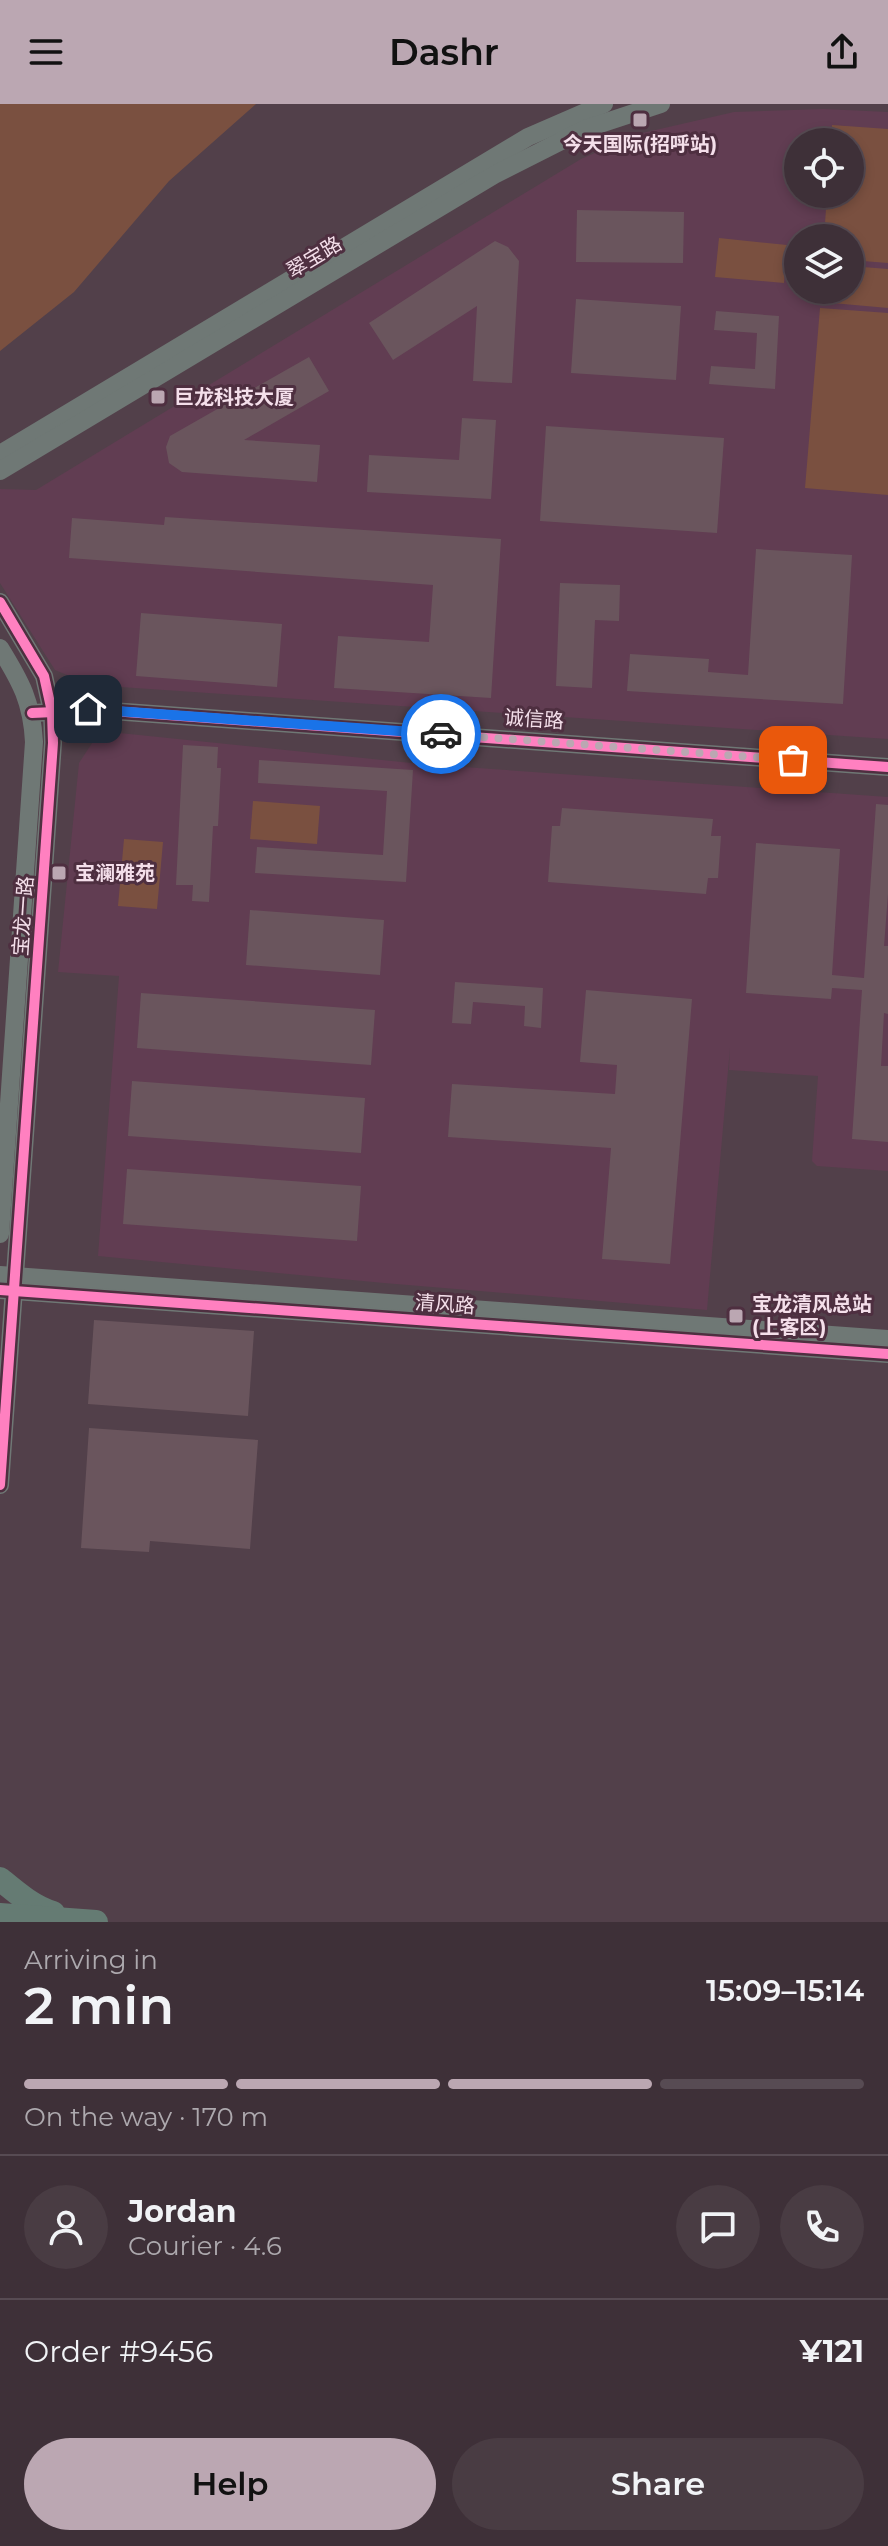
<!DOCTYPE html>
<meta charset="utf-8">
<style>
:root{--surface:#3e3038;--page:#493c43;--text:#f1f3f6;--muted:#ada9ae;--line:#574b53;--accent:#bba7b2}
body{margin:0;font-family:Montserrat,"Noto Sans SC",sans-serif;background:var(--page);color:var(--text);height:100vh;display:flex;flex-direction:column;font-size:30px;white-space:nowrap}
*{box-sizing:border-box;margin:0}
p{font-size:26px;color:var(--muted)}
.icon{flex:none;width:44px;height:44px;fill:none;stroke:currentColor;stroke-width:2;stroke-linecap:round;stroke-linejoin:round}
.map{position:relative;height:1818px;overflow:hidden}
.details{display:flex;flex-direction:column;background:var(--surface);flex:1}
.details>*{flex:none}
.controls{position:absolute;left:784px;top:24px;display:grid;gap:16px}
.controls a{display:grid;place-items:center;width:80px;height:80px;border-radius:50%;background:var(--surface);box-shadow:0 4px 12px #0003,0 0 0 2px var(--line);font-size:40px}
.pin{position:absolute;display:grid;place-items:center;width:68px;height:68px;color:#fff;margin:-34px;border-radius:16px;box-shadow:0 4px 12px #0006}
.courier{position:absolute;display:grid;place-items:center;width:80px;height:80px;margin:-40px;border:6px solid #1a73e8;border-radius:50%;background:#fff;color:#222;box-shadow:0 2px 10px #0007}
.head em{font-style:normal;font-weight:600}
.head div{display:flex;flex-direction:column-reverse}
.head{display:flex;align-items:center;justify-content:space-between;height:136px;padding:0 24px}
h1{font-size:52px;font-weight:600;line-height:60px}
.bar{display:grid;grid-template-columns:repeat(4,1fr);gap:12px 8px;align-content:center;height:96px;padding:0 24px}
.bar i{height:10px;border-radius:6px;background:var(--line)}
.bar .active{background:var(--accent)}
.bar p{grid-column:span 4}
.line{display:flex;align-items:center;gap:20px;padding:0 24px;border-top:2px solid var(--line)}
.line div{flex:1}
.round{display:grid;place-items:center;flex:none;width:84px;height:84px;border-radius:42px;background:var(--page)}
.action{display:flex;gap:16px;margin-top:auto;padding:16px 24px}
.action a{flex:1;height:92px;border-radius:48px;background:var(--accent);color:#111;font-size:32px;font-weight:600;line-height:92px;text-align:center}
.action a+a{background:var(--page);color:var(--text)}
header{display:flex;justify-content:space-between;align-items:center;height:104px;padding:0 24px;background:var(--accent);color:#111;font-size:36px;font-weight:600}
.map>svg:first-child{display:block}
</style>
<header><svg class="icon" aria-label="menu" viewBox="0 0 24 24"><path d="M4 6h16M4 12h16M4 18h16"/></svg>Dashr<svg class="icon" aria-label="share" viewBox="0 0 24 24"><path d="M12 15V3M7 8l5-5 5 5M5 13v7h14v-7"/></svg></header>
<div class="map">
<svg width="888" height="1818" viewBox="0 0 888 1818">
<rect width="100%" height="100%" fill="#52404a"/>
<g fill="#613d52" fill-rule="evenodd">
<path d="M824,5L888,8V635L91,581L55,566L0,479V385L36,386L581,55L638,30L734,8ZM798,38H850V90H798ZM798,134H850V186H798Z"/>
<polygon points="100,627 421,660 888,693 888,1067 817,1062 812,1057 818,972 729,966 730,944 707,1206 384,1179 98,1152 119,872 58,868 79,659"/>
</g>
<g fill="#7a5040">
<polygon points="0,0 256,0 169,77 74,188 0,247"/>
<polygon points="832,21 888,25 888,159 850,156 850,134 824,134 827,90 850,90 850,38 831,38"/>
<polygon points="719,134 787,141 784,179 715,173"/>
<polygon points="850,162 888,165 888,204 821,198 822,186 850,186"/>
<polygon points="820,204 888,209 888,391 805,384"/>
<polygon points="253,697 320,702 317,740 250,735"/>
<polygon points="124,735 163,738 157,805 118,802"/>
</g>
<g fill="#6a555d">
<polygon points="577,106 684,108 683,159 576,158"/>
<polygon points="495,137 508,143 519,157 512,279 473,277 477,202 393,256 369,219"/>
<polygon points="576,195 681,202 676,276 571,269"/>
<polygon points="716,207 779,212 775,285 709,280 711,262 755,265 757,229 714,226"/>
<polygon points="309,253 329,287 244,336 320,341 317,378 182,368 169,359 166,343 170,332"/>
<polygon points="462,314 496,316 491,395 367,388 369,351 459,356"/>
<polygon points="546,322 724,334 717,429 540,417"/>
<polygon points="165,413 501,435 491,594 334,584 338,532 429,538 433,481 69,454 72,414 164,421"/>
<polygon points="756,445 852,451 843,600 627,587 630,550 709,555 708,568 748,571"/>
<polygon points="560,479 620,481 619,517 595,516 592,584 556,582"/>
<polygon points="141,509 282,520 277,583 136,572"/>
<polygon points="183,641 218,643 217,664 221,664 218,722 213,722 209,798 192,797 193,781 176,781"/>
<polygon points="259,656 413,666 406,778 255,769 257,743 383,751 387,687 258,679"/>
<polygon points="876,700 888,701 888,790 884,842 888,842 888,910 884,909 881,962 888,962 888,1038 852,1035 862,886 832,884 831,895 746,889 756,739 840,745 832,871 864,874"/>
<polygon points="562,704 713,715 711,732 721,732 718,774 708,774 706,790 548,778 552,722 560,722"/>
<polygon points="250,806 384,816 380,871 246,861"/>
<polygon points="455,878 543,884 541,924 524,922 525,902 473,898 471,920 452,919"/>
<polygon points="586,886 692,895 670,1160 602,1155 611,1044 448,1033 452,980 615,990 617,961 580,958"/>
<polygon points="141,889 375,906 371,961 137,944"/>
<polygon points="132,977 365,994 361,1049 128,1032"/>
<polygon points="127,1065 361,1082 357,1137 123,1120"/>
<polygon points="94,1216 254,1227 248,1312 88,1300"/>
<polygon points="89,1324 258,1336 250,1445 150,1437 149,1448 81,1444"/>
</g>
<g fill="none" stroke-linecap="round" stroke-linejoin="round">
<g stroke="#6f7875" stroke-width="18">
<polyline points="0,350 528,33 604,0"/>
<polyline points="0,367 494,71 585,25 661,0"/>
<polyline points="0,498 44,572 52,608 53,639 0,1381"/>
<path d="M0,544C21,578 32,598 34,638L0,1130"/>
<polyline points="32,609 98,606 888,663"/>
<polyline points="0,1171 888,1235"/>
<polyline points="0,1186 888,1250"/>
</g>
<g stroke="#657b73" stroke-width="24">
<path d="M0,1775C17,1789 33,1803 53,1809"/>
<polyline points="0,1811 96,1818"/>
</g>
<g stroke="#4e2f40" stroke-width="15">
<g id="cycleway">
<polyline points="0,498 44,572 52,608 53,639 0,1381"/>
<polyline points="32,609 98,606 888,663"/>
<polyline points="0,1186 888,1250"/>
</g>
</g>
<use href="#cycleway" stroke="#ff80c0" stroke-width="10"/>
</g>
<g fill="none" stroke-linecap="round" stroke-linejoin="round">
<polyline stroke="#bba7b2" stroke-width="8" stroke-dasharray="0 14.4" points="441,630 793,656"/>
<polyline stroke="#1a73e8" stroke-width="10" points="88,605 441,630"/>
</g>
<g fill="#bba7b2" stroke="#4e2f40" stroke-width="3">
<rect x="632" y="8" width="16" height="16" rx="4"/>
<rect x="150" y="285" width="16" height="16" rx="4"/>
<rect x="51" y="761" width="16" height="16" rx="4"/>
<rect x="728" y="1204" width="16" height="16" rx="4"/>
</g>
<g text-anchor="middle" dominant-baseline="central" stroke-width="6" stroke-linejoin="round" paint-order="stroke">
<g font-size="20" font-weight="bold" fill="#f4dfea" stroke="#4e2f40" text-anchor="start">
<text x="640" y="40" text-anchor="middle">今天国际(招呼站)</text>
<text x="174" y="293">巨龙科技大厦</text>
<text x="75" y="769">宝澜雅苑</text>
<text x="752" y="1200">宝龙清风总站<tspan x="752" dy="23">(上客区)</tspan></text>
</g>
<g font-size="20" fill="#f4dfea" stroke="#4e2f40">
<text transform="translate(314 153) rotate(-31)">翠宝路</text>
<text transform="translate(534 615) rotate(4)">诚信路</text>
<text transform="translate(23 812) rotate(-86)">宝龙一路</text>
<text transform="translate(445 1200) rotate(4)">清风路</text>
</g>
</g>
</svg>
<div class="controls">
<a><svg class="icon" aria-label="locate" viewBox="0 0 24 24"><circle cx="12" cy="12" r="6"/><path d="M12 2v4M12 18v4M2 12h4M18 12h4"/></svg></a>
<a><svg class="icon" aria-label="layers" viewBox="0 0 24 24"><path d="M12 4l9 5-9 5-9-5zM3 14l9 5 9-5"/></svg></a>
</div>
<div class="pin" style="left:793px;top:656px;background:#ea580c"><svg class="icon" aria-label="bag" viewBox="0 0 24 24"><path d="M5 8h14l-1 12H6zM9 8a3 3 0 0 1 6 0"/></svg></div>
<div class="pin" style="left:88px;top:605px;background:#1f2937"><svg class="icon" aria-label="home" viewBox="0 0 24 24"><path d="M3 11l9-7 9 7M6 9v11h12V9"/></svg></div>
<div class="courier" style="left:441px;top:630px"><svg class="icon" aria-label="car" viewBox="0 0 24 24"><path d="M5 17H2v-5l4-1 3-4h7l3 4 3 1v5h-3M9 17h6M6 11h13"/><circle cx="7" cy="17" r="2"/><circle cx="17" cy="17" r="2"/></svg></div>
</div>
<section class="details">
<div class="head"><div><h1>2 min</h1><p>Arriving in</p></div><em>15:09–15:14</em></div>
<div class="bar"><i class="active"></i><i class="active"></i><i class="active"></i><i></i><p>On the way · 170 m</p></div>
<div class="line" style="height:144px"><a class="round"><svg class="icon" aria-label="person" viewBox="0 0 24 24"><circle cx="12" cy="8" r="4"/><path d="M4 21q1-7 8-7t8 7"/></svg></a><div><b>Jordan</b><p>Courier · 4.6</p></div><a class="round"><svg class="icon" aria-label="chat" viewBox="0 0 24 24"><path d="M4 5h16v11H9l-5 4z"/></svg></a><a class="round"><svg class="icon" aria-label="phone" viewBox="0 0 24 24"><path d="M5 4h4l2 5-3 2q2 4 5 5l2-3 5 2v4C11 20 4 13 5 4z"/></svg></a></div>
<div class="line" style="height:104px"><div>Order #9456</div><b>¥121</b></div>
<div class="action"><a>Help</a><a>Share</a></div>
</section>
